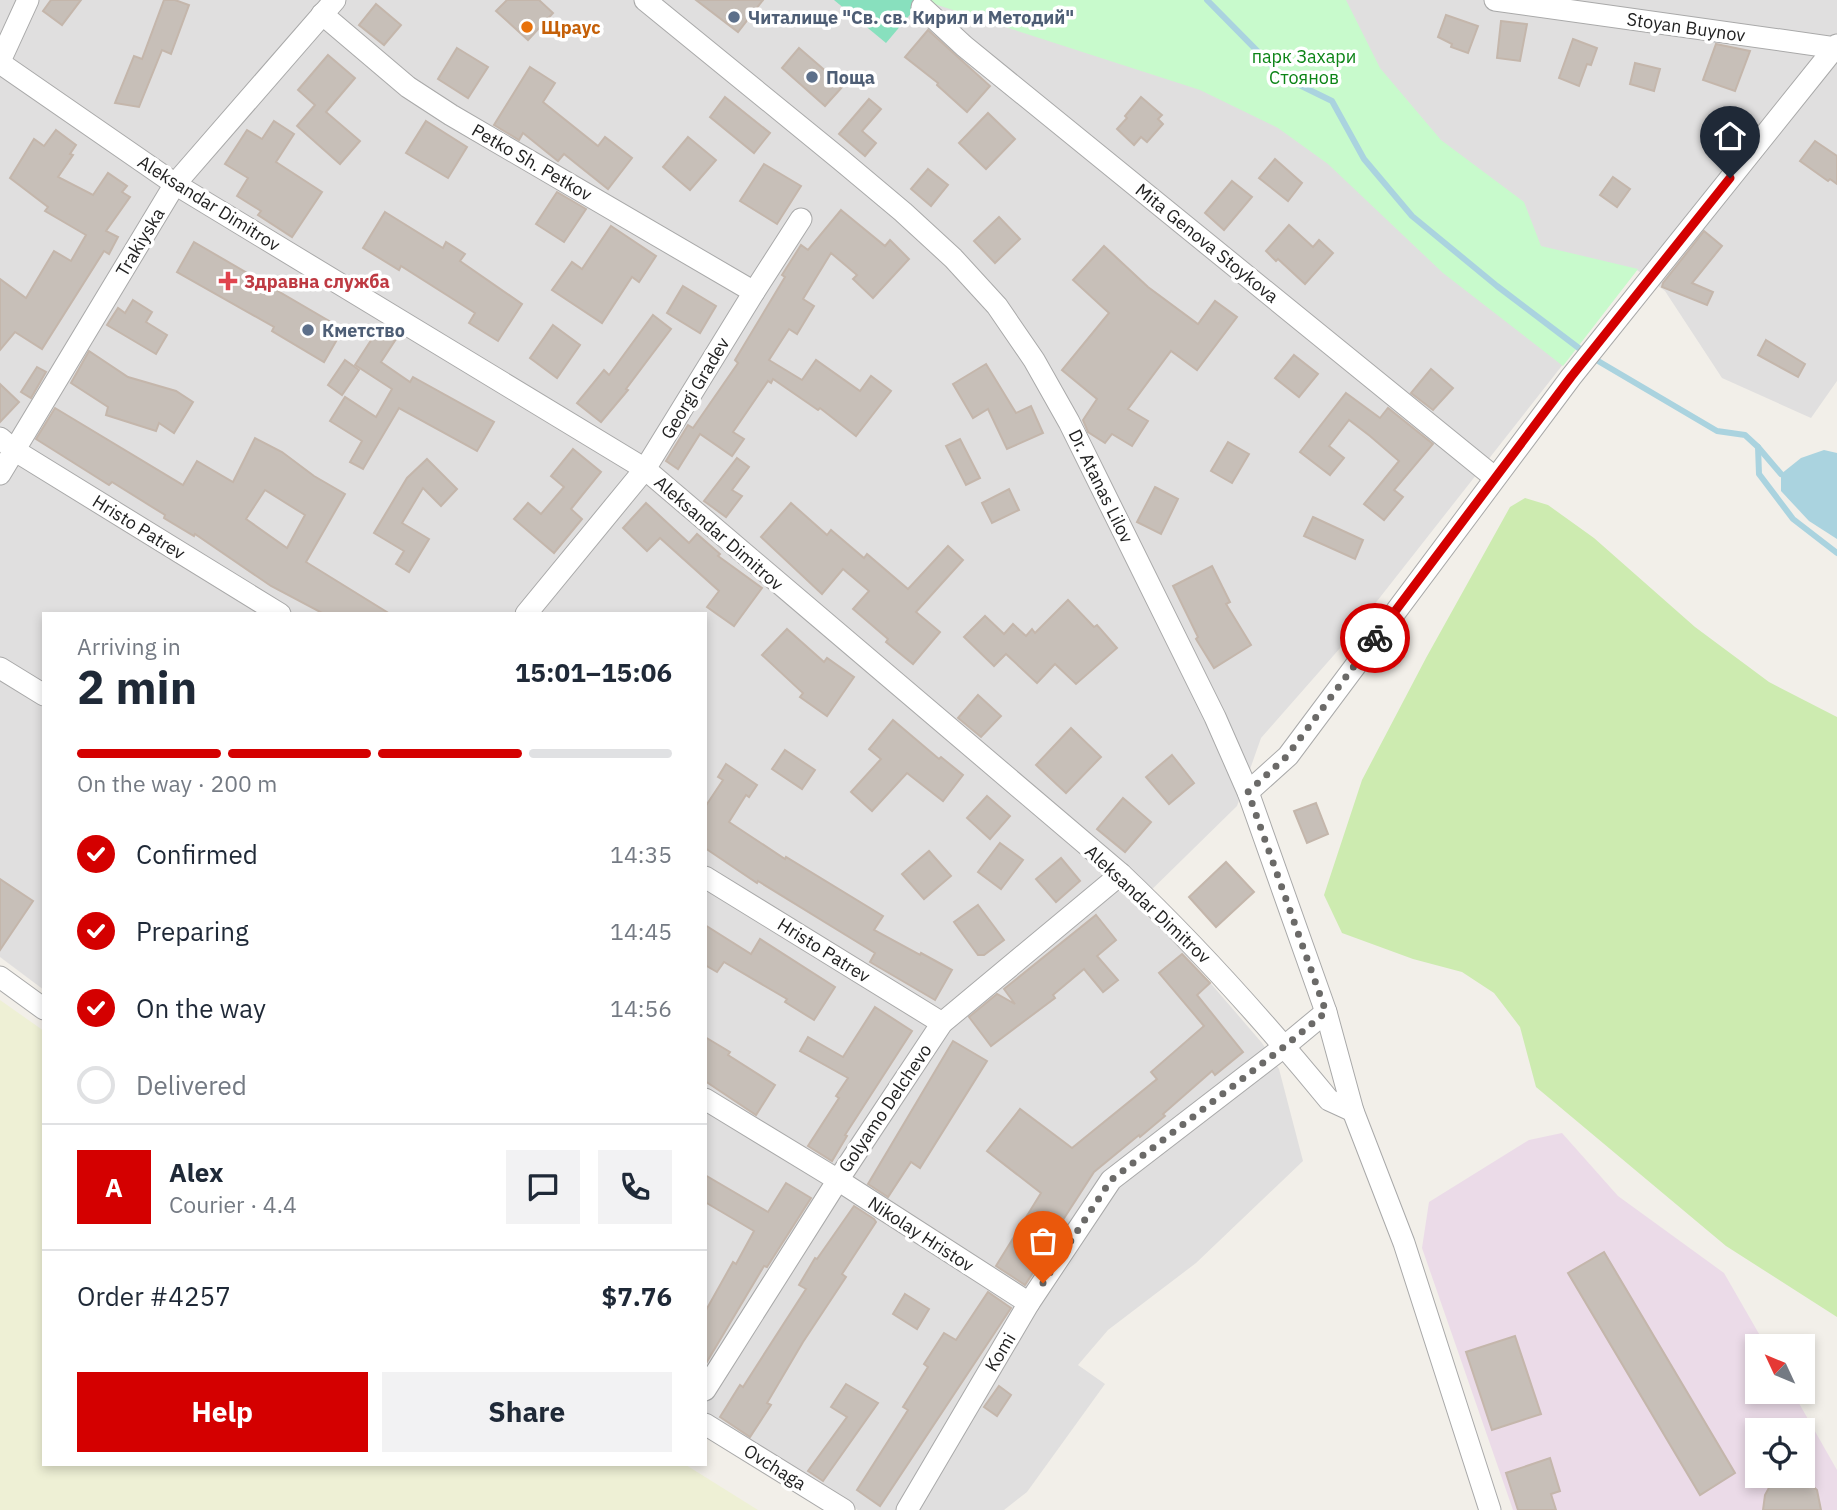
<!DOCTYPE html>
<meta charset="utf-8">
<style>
:root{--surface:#fff;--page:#f2f2f3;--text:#1f2937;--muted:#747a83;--line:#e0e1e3;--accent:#d40000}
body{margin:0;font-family:"IBM Plex Sans",sans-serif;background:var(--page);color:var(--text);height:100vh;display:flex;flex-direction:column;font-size:26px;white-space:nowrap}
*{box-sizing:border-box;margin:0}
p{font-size:23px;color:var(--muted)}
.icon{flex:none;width:38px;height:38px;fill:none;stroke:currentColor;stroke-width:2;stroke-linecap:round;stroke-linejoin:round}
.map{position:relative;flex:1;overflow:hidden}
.sheet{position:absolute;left:42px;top:612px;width:665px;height:854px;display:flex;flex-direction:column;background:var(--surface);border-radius:0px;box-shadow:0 4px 10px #0003}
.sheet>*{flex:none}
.needle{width:46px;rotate:314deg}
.controls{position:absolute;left:1745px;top:1334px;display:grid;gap:14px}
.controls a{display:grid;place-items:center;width:70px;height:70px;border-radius:0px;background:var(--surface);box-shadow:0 4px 10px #0003;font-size:35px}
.pin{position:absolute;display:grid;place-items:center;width:60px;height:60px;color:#fff;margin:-72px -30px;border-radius:50% 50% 50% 0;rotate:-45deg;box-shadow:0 0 7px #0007}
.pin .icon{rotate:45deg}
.courier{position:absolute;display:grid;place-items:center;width:70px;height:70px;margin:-35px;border:5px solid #d40000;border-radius:50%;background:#fff;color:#222;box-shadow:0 2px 9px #0007}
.overview em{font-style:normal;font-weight:800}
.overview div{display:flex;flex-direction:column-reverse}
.overview{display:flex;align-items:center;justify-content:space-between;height:119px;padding:0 35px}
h1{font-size:46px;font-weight:800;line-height:52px}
.bar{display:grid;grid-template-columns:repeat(4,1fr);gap:10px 7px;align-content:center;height:84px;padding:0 35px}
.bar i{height:9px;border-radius:5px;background:var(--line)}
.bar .active{background:var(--accent)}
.bar p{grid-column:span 4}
.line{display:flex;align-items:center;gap:18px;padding:0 35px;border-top:2px solid var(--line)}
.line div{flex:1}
.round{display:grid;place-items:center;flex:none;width:74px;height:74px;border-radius:0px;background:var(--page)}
ol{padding:0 35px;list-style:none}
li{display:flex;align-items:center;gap:21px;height:77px}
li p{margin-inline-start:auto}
li .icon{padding:7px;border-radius:50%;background:var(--accent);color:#fff;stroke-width:4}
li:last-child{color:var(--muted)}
li i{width:38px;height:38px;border:4px solid var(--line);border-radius:50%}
.action{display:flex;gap:14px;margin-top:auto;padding:14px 35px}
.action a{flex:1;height:80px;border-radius:0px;background:var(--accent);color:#fff;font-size:28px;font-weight:800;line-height:80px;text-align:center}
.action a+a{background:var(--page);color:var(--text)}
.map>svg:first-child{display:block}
</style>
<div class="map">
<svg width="1837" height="1510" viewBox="0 0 1837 1510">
<rect width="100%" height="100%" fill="#f2efe9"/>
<polygon fill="#e0dfdf" points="0,0 1837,0 1837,381 1811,418 1722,378 1665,291 1637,270 1341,647 1261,738 1237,806 1136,905 1182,950 1262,1043 1279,1069 1303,1161 1196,1263 1108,1330 1078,1365 1105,1384 1027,1492 1004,1510 858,1510 705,1416 705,614 44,614 44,990 0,957"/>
<path fill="#ebdbe8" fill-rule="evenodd" d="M1562,1133L1618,1196L1724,1273L1766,1346H1757V1391H1792L1837,1470V1510H1513L1422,1248L1429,1202L1529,1140ZM1757,1430H1802V1475H1757Z"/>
<polygon fill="#eef0d5" points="0,1000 44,1031 44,1465 686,1465 758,1510 0,1510"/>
<polygon fill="#cdebb0" points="1525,498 1548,505 1594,538 1695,627 1769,682 1837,717 1837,1317 1726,1246 1536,1087 1520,1027 1494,993 1462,972 1413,959 1342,933 1324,895 1362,780 1426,658 1510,507"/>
<polygon fill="#c8facc" points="922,0 1346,0 1380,68 1441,140 1524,202 1541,246 1638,269 1563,366 1443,273 1328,164 1278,128 1200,90"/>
<polygon fill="#88e0be" points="834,0 915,0 919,4 886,43"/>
<polygon fill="#aad3df" points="1824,450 1837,453 1837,539 1809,521 1781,491 1781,474 1801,458"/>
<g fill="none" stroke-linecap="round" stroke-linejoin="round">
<g stroke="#aad3df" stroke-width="6">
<polyline points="1207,0 1283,77 1332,101 1364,159 1412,216 1497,286 1584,352"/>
<polyline points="1593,358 1717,431 1745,435 1758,447 1759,474 1793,519 1837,553"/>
<polyline points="1758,447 1781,474"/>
</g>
</g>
<g fill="#c7bfb8" stroke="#c4b6ab" stroke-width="2" fill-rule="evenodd">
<polygon points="51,0 81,0 62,25 43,11"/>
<polygon points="164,0 175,0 189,5 171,54 162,50 139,107 115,103 134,56 142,59"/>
<polygon points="507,0 539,0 553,13 528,40 496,11"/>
<polygon points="696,0 763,0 738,32"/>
<polygon points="376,4 401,25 384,45 359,25"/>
<polygon points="1446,15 1478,26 1468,53 1451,47 1452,44 1438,37"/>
<polygon points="1501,21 1527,24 1520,61 1497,58"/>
<polygon points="928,30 990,86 967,112 937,85 938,83 905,57"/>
<polygon points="1573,39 1597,48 1591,65 1587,64 1579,86 1559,78"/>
<polygon points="1716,44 1750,51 1735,91 1703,80"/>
<polygon points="457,48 488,67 468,98 438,79"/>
<polygon points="799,48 843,86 825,106 782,68"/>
<polygon points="328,55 355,78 326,112 360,141 340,164 297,126 315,105 298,90"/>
<polygon points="1635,63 1660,69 1654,91 1630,84"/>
<polygon points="530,67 555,83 543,102 598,146 605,137 632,158 608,189 564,154 558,161 523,133 519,140 494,125"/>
<polygon points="725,97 770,133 754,153 710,117"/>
<polygon points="1141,97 1162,115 1158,119 1163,124 1147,142 1141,137 1134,145 1117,129 1127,118 1125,116"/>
<polygon points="869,99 881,109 862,131 876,143 865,156 839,134"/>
<polygon points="988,113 1015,139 986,169 959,143"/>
<polygon points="274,121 294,134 276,162 322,192 292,237 258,215 261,211 237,196 248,178 225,164 247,130 262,139"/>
<polygon points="426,121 467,147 448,178 406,153"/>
<polygon points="56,130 76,145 70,154 73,155 58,177 93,195 108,173 127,186 122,192 130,197 106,231 118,237 109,254 104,251 42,349 15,332 0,350 0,279 26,298 54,251 71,261 86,235 45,211 48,207 10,178 34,139 44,146"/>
<polygon points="688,137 716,160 690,190 663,167"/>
<polygon points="1815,141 1837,156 1837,184 1830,179 1828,181 1800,161"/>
<polygon points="1275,159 1302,183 1288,201 1259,178"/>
<polygon points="764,164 801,186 777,224 740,201"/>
<polygon points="928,169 948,185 931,206 911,189"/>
<polygon points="1613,177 1630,189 1617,207 1600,195"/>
<polygon points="1232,181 1252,197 1224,230 1205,213"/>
<polygon points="557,192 586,209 564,242 536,224"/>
<polygon points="841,210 885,246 890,240 909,259 873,298 853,279 857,275 831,253 803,299 814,306 797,334 789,329 769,360 802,380 816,360 860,391 871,376 891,391 856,436 820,408 818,410 773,379 771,383 768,381 733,432 744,439 732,456 700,434 678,469 666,461 688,425 693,428 738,363 735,360 785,277 782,275 801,245 808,250"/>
<polygon points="385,212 443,248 446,242 465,254 460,261 522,304 498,341 469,323 475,313 401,266 399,270 363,248"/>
<polygon points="999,217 1020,239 995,263 974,241"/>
<polygon points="1289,225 1313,247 1319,240 1333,253 1305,284 1278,259 1276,261 1266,251"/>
<polygon points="611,226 656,256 639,282 632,277 602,323 552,290 572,262 582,269"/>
<polygon points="1704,231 1722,246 1692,283 1713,292 1707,305 1662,287 1663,283"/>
<polygon points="194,242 343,329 324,362 272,331 274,327 177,272"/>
<polygon points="1104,246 1148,287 1198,324 1215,301 1237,317 1197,370 1171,351 1128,409 1148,421 1132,446 1112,434 1105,443 1088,432 1083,420 1097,399 1062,370 1109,313 1073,280"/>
<polygon points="683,286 716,306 700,333 667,313"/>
<polygon points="133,300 152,312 146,322 167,335 156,354 107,325 118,308 125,313"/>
<polygon points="653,315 671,329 626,389 628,390 601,422 577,403 604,370 609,375"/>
<polygon points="381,325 398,336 381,362 410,382 413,377 494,422 477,451 399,408 363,469 350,462 362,441 330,421 345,397 376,417 392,389 355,365"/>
<polygon points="553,325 580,345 557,378 530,358"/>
<polygon points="1766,340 1805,364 1798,377 1758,355"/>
<polygon points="89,351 128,377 176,391 193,402 174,433 159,423 156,431 106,415 108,407 71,383"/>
<polygon points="1294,355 1318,374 1299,397 1275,378"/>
<polygon points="345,360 359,370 342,395 328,385"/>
<polygon points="986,364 1016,413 1031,406 1043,433 1007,449 988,409 973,418 953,384"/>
<polygon points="37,367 46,372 31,398 21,392"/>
<polygon points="1431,369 1453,388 1433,410 1411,393"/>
<polygon points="0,384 19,402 0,422"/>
<polygon points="1346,393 1380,418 1388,408 1433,444 1394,490 1403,497 1384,520 1364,504 1399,461 1370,436 1349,420 1329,446 1344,458 1330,475 1300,452"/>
<path d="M55,408L183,485L197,461L233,482L255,438L282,452L314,476L345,494L306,562L390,614H324L271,586L195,534L194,536L164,518L165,515L112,482L109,485L36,439ZM265,490L305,515L287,548L246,519Z"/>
<polygon points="960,439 980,478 966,485 946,446"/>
<polygon points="1228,442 1249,454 1232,483 1211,471"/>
<polygon points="573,449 601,472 571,509 582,519 554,553 514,519 528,503 541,514 564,487 551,476"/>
<polygon points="737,458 749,467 732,490 742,496 726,517 704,501"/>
<polygon points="427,459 457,489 441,506 423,488 402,523 429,539 409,572 396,564 404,551 374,533 407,478"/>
<polygon points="1155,487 1178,499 1161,534 1137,522"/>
<polygon points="1009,489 1019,510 992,523 982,503"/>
<polygon points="646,503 689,543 697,534 720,554 718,556 762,588 734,626 707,607 719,591 660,538 647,551 623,528"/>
<polygon points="791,503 827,535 831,530 864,558 867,554 908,589 948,546 963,560 916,612 940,632 913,664 886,642 888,639 853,609 869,591 843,569 822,594 761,537"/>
<polygon points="1313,517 1363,540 1355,559 1304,536"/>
<polygon points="1212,566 1230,602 1226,604 1251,645 1214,668 1196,639 1198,637 1173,586"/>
<polygon points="1068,600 1094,627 1097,625 1117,648 1076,684 1055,664 1037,683 1006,654 994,666 964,637 985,616 1004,634 1013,624 1026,636 1032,629 1035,633"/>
<polygon points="787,629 824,662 827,658 854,677 827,716 800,697 803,693 762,655"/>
<polygon points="978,695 1001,716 981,737 958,718"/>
<polygon points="893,720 939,759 941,757 963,775 943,801 907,773 872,811 851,792 881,759 869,749"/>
<polygon points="1071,728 1101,757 1066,793 1036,765"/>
<polygon points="785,750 815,770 802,789 772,769"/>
<polygon points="1172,755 1194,783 1169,804 1146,777"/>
<polygon points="726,764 757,785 749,797 746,795 729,822 785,859 786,857 883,916 874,930 920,955 921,953 952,970 935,1000 870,962 875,953 758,881 757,883 705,848 705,807 723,780 718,777"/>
<polygon points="987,796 1010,816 990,839 967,818"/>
<polygon points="1123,798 1151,822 1125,852 1097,829"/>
<polygon points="1316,803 1328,834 1307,843 1294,811"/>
<polygon points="1000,843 1023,860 1001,889 978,872"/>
<polygon points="929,851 951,876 924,899 902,874"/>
<polygon points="1061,858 1080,881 1056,902 1036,879"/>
<polygon points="1226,862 1254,892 1216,927 1189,897"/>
<polygon points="0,879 33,901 0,950"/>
<polygon points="978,905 1004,940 984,955 978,955 954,922"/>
<polygon points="1096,915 1116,940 1097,956 1118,980 1103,992 1084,969 1053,995 1055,998 991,1046 969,1017 997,994 1015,1004 1004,989"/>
<polygon points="705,925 751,954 760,939 835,987 814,1020 785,1002 787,999 724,962 717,972 705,965"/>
<polygon points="1182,954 1210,983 1197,995 1243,1052 1215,1075 1212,1071 1163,1114 1165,1116 1140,1137 1139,1135 1094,1172 1037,1260 1040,1262 1025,1285 996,1266 1041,1193 987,1151 1020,1109 1072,1148 1157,1079 1151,1072 1204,1026 1159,973"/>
<polygon points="875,1007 912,1031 845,1135 847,1136 832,1161 808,1146 839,1098 836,1096 848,1078 800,1051 808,1037 843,1057"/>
<polygon points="705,1037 730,1052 728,1055 775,1085 756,1115 705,1081"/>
<polygon points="953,1041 987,1061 920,1168 911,1162 888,1197 868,1184"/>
<polygon points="705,1175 768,1212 786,1183 811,1198 767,1267 764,1266 705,1365 705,1312 733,1262 736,1264 754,1231 705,1202"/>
<polygon points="854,1206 874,1219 876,1222 842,1274 846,1277 803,1342 767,1403 771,1405 750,1437 720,1417 740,1385 743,1387 806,1289 799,1285 815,1258 817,1259"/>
<polygon points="1604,1252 1735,1473 1700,1495 1568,1273"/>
<polygon points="988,1292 1011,1308 880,1506 857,1490 908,1410 903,1407 928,1367 924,1364 944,1333 956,1340"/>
<polygon points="905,1294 929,1309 917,1329 893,1314"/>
<polygon points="1515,1336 1541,1414 1492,1430 1466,1352"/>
<polygon points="846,1384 878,1403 823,1481 808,1471 847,1417 831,1407"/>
<polygon points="999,1386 1011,1395 997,1416 984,1407"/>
<polygon points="1550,1458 1560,1491 1551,1494 1556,1510 1518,1510 1506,1473"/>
<polygon points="1795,1476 1803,1478 1817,1490 1821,1510 1763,1510 1765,1495 1770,1486 1778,1480"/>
</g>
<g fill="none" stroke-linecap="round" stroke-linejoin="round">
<g stroke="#a9a9a9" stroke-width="23">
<g id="street">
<polyline points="645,0 841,160 903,212 953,258 997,306 1034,360 1069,422 1215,717 1248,792 1326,1012 1353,1111 1404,1243 1490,1510"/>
<polyline points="1495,0 1837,48"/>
<polyline points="922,7 964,46 1494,477"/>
<polyline points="322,14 408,87 451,115 754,292"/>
<polyline points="0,61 28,0"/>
<path d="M0,63L175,184L645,469L1121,874C1196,945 1264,1021 1329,1100L1353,1111"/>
<polyline points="0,438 14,450 280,614"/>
<polyline points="0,474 175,184 335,0"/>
<polyline points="526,614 645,469 754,292 801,219"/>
<polyline points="0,668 44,695"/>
<polyline points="1248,792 1288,756 1571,377 1837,45"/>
<polyline points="705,877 942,1023"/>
<polyline points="0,977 44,1009"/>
<polyline points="705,1099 838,1180 1029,1303"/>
<polyline points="705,1390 838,1180 942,1023 1121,874"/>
<polyline points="705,1424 844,1510"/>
<polyline points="907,1510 1029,1303 1111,1180 1285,1046 1326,1012"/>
</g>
</g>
<use href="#street" stroke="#fff" stroke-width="21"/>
</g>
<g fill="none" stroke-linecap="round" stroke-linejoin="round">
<polyline stroke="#6b6a68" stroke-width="7" stroke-dasharray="0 12.6" points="1043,1283 1111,1180 1285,1046 1326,1012 1248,792 1287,756 1375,638"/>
<polyline stroke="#d40000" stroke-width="9" points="1375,638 1571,377 1730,178"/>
</g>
<g fill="#5c6f8a" stroke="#fff" stroke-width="2.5">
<circle cx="734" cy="17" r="7"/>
<circle cx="812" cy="77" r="7"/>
<circle cx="308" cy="330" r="7"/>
</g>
<circle fill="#e8710a" stroke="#fff" stroke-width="2.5" cx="527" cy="27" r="7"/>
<path fill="#e0444e" stroke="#fff" stroke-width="2.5" d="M224.5 270.5h7v7h7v7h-7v7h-7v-7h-7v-7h7z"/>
<g text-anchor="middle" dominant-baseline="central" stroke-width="7" stroke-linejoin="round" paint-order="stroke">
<g font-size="18" font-weight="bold" fill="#4e5e75" stroke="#fff" text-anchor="start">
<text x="748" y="17">Читалище "Св. св. Кирил и Методий"</text>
<text x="826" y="77">Поща</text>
<text x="322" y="330">Кметство</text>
</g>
<g font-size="18" font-weight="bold" fill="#c56008" stroke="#fff" text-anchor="start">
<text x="541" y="27">Щраус</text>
</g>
<g font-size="18" fill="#222" stroke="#fff">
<text transform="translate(1686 27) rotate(8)">Stoyan Buynov</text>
<text transform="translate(532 162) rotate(30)">Petko Sh. Petkov</text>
<text transform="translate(209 203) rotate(32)">Aleksandar Dimitrov</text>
<text transform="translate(140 242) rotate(-59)">Trakiyska</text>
<text transform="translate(1207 243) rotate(39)">Mita Genova Stoykova</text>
<text transform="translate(695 388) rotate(-59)">Georgi Gradev</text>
<text transform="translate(1101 486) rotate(64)">Dr. Atanas Lilov</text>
<text transform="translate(139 527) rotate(32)">Hristo Patrev</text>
<text transform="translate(719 533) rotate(41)">Aleksandar Dimitrov</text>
<text transform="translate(1148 904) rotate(43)">Aleksandar Dimitrov</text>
<text transform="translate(824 950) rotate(32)">Hristo Patrev</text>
<text transform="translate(885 1108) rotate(-56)">Golyamo Delchevo</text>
<text transform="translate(921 1234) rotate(33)">Nikolay Hristov</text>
<text transform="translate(1000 1352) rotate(-59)">Komi</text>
<text transform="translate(775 1467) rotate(32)">Ovchaga</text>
</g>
<g font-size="18" fill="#0c8416" stroke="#fff">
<text x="1304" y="56">парк Захари<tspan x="1304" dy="21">Стоянов</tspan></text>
</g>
<g font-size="18" font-weight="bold" fill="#be3a42" stroke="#fff" text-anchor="start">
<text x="244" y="281">Здравна служба</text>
</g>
</g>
</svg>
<div class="controls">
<a><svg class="needle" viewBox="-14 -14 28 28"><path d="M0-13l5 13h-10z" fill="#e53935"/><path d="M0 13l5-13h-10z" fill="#747a83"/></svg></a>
<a><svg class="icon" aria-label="locate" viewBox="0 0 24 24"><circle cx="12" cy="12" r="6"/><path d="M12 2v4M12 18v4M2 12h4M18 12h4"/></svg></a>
</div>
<div class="pin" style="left:1043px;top:1283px;background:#ea580c"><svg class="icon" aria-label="bag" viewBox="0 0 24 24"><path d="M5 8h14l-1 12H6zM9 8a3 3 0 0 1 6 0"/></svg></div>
<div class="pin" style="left:1730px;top:178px;background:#1f2937"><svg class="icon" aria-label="home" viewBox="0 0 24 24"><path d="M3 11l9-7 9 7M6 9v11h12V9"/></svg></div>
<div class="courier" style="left:1375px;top:638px"><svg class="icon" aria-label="bike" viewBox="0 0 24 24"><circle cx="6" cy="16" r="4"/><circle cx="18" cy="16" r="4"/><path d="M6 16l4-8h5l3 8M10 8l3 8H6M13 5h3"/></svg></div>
<section class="sheet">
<div class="overview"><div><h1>2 min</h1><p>Arriving in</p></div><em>15:01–15:06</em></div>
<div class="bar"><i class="active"></i><i class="active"></i><i class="active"></i><i></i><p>On the way · 200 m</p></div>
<ol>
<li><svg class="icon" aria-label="check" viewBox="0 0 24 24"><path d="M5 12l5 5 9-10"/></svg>Confirmed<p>14:35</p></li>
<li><svg class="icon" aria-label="check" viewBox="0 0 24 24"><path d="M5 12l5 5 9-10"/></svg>Preparing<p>14:45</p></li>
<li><svg class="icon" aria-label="check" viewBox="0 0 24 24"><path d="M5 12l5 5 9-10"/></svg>On the way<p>14:56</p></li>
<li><i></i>Delivered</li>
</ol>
<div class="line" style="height:126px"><b class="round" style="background:var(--accent);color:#fff">A</b><div><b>Alex</b><p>Courier · 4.4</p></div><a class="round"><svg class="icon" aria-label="chat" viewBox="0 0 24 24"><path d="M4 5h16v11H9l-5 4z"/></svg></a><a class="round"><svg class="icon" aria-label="phone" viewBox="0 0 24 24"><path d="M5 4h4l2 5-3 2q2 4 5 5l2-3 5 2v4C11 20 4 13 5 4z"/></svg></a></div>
<div class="line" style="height:91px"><div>Order #4257</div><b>$7.76</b></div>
<div class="action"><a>Help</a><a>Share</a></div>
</section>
</div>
